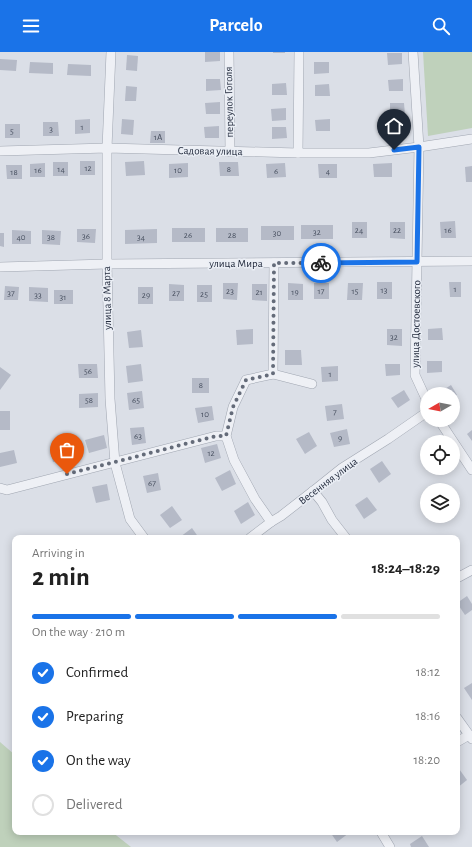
<!DOCTYPE html>
<meta charset="utf-8">
<style>
:root{--surface:#fff;--page:#f2f2f2;--text:#222;--muted:#767676;--line:#e0e0e0;--accent:#1a73e8}
body{margin:0;font-family:"Alegreya Sans",sans-serif;background:var(--page);color:var(--text);height:100vh;display:flex;flex-direction:column;font-size:15px;white-space:nowrap}
*{box-sizing:border-box;margin:0}
p{font-size:13px;color:var(--muted)}
.icon{flex:none;width:22px;height:22px;fill:none;stroke:currentColor;stroke-width:2;stroke-linecap:round;stroke-linejoin:round}
.map{position:relative;flex:1;overflow:hidden}
.details{position:absolute;left:12px;top:483px;width:448px;height:300px;display:flex;flex-direction:column;background:var(--surface);border-radius:8px;box-shadow:0 2px 10px #0003}
.details>*{flex:none}
.needle{width:26px;rotate:261deg}
.controls{position:absolute;left:420px;top:335px;display:grid;gap:8px}
.controls a{display:grid;place-items:center;width:40px;height:40px;border-radius:50%;background:var(--surface);box-shadow:0 2px 10px #0003;font-size:20px}
.pin{position:absolute;display:grid;place-items:center;width:34px;height:34px;color:#fff;margin:-41px -17px;border-radius:50% 50% 50% 0;rotate:-45deg;box-shadow:0 0 4px #0007}
.pin .icon{rotate:45deg}
.courier{position:absolute;display:grid;place-items:center;width:40px;height:40px;margin:-20px;border:3px solid #1a73e8;border-radius:50%;background:#fff;color:#222;box-shadow:0 1px 5px #0007}
.head em{font-style:normal;font-weight:600}
.head div{display:flex;flex-direction:column-reverse}
.head{display:flex;align-items:center;justify-content:space-between;height:68px;padding:0 20px}
h1{font-size:26px;font-weight:600;line-height:30px}
.bar{display:grid;grid-template-columns:repeat(4,1fr);gap:6px 4px;align-content:center;height:48px;padding:0 20px}
.bar i{height:5px;border-radius:3px;background:var(--line)}
.bar .active{background:var(--accent)}
.bar p{grid-column:span 4}
ol{padding:0 20px;list-style:none}
li{display:flex;align-items:center;gap:12px;height:44px}
li p{margin-inline-start:auto}
li .icon{padding:4px;border-radius:50%;background:var(--accent);color:#fff;stroke-width:4}
li:last-child{color:var(--muted)}
li i{width:22px;height:22px;border:2px solid var(--line);border-radius:50%}
header{display:flex;justify-content:space-between;align-items:center;height:52px;padding:0 20px;background:var(--accent);color:#fff;font-size:18px;font-weight:600}
.map>svg:first-child{display:block}
</style>
<header><svg class="icon" aria-label="menu" viewBox="0 0 24 24"><path d="M4 6h16M4 12h16M4 18h16"/></svg>Parcelo<svg class="icon" aria-label="search" viewBox="0 0 24 24"><circle cx="10" cy="10" r="6"/><path d="M15 15l6 6"/></svg></header>
<div class="map">
<svg width="472" height="795" viewBox="0 0 472 795">
<rect width="100%" height="100%" fill="#dbdfe7"/>
<g fill="#bfd1bb">
<polygon points="423,0 472,0 472,76 428,84"/>
<polygon points="0,690 15,703 15,780 112,780 131,795 0,795"/>
</g>
<g fill="#b5bac7">
<polygon points="205,0 220,0 220,9 205,10"/>
<rect x="273" y="0" width="12" height="1"/>
<polygon points="387,1 402,1 402,12 388,13"/>
<polygon points="127,3 138,4 137,19 126,18"/>
<polygon points="0,7 17,8 16,19 0,18"/>
<polygon points="30,10 53,11 53,22 29,21"/>
<polygon points="314,10 329,10 329,21 314,22"/>
<polygon points="68,12 91,13 91,24 67,23"/>
<polygon points="206,27 220,27 221,38 206,39"/>
<polygon points="403,27 403,39 389,39 388,28"/>
<polygon points="286,31 287,43 272,43 272,32"/>
<polygon points="329,32 330,44 315,44 315,33"/>
<polygon points="126,34 137,35 136,49 125,49"/>
<polygon points="220,50 220,62 206,62 205,51"/>
<polygon points="390,51 404,51 405,63 390,63"/>
<polygon points="286,56 286,68 272,69 271,57"/>
<polygon points="90,67 90,81 75,82 75,68"/>
<polygon points="122,67 134,68 133,83 121,82"/>
<polygon points="330,67 330,79 316,79 315,68"/>
<polygon points="43,70 58,70 59,84 43,84"/>
<polygon points="392,71 406,71 407,82 392,83"/>
<rect x="5" y="72" width="15" height="14"/>
<polygon points="219,74 219,86 205,86 204,75"/>
<polygon points="272,75 286,75 287,86 272,87"/>
<polygon points="151,79 165,79 165,91 150,91"/>
<rect x="80" y="109" width="15" height="14"/>
<polygon points="144,109 145,123 126,124 125,110"/>
<rect x="53" y="110" width="15" height="14"/>
<polygon points="219,110 238,110 239,124 220,124"/>
<polygon points="45,111 45,125 30,125 30,112"/>
<polygon points="188,111 188,125 169,126 169,112"/>
<polygon points="285,111 286,125 267,126 266,112"/>
<polygon points="392,111 392,125 374,125 373,112"/>
<polygon points="318,112 337,112 337,126 319,126"/>
<polygon points="6,113 22,113 22,127 7,127"/>
<polygon points="472,114 472,130 466,130 465,115"/>
<polygon points="455,169 456,186 441,186 440,170"/>
<rect x="352" y="170" width="15" height="16"/>
<polygon points="390,170 405,170 405,187 390,186"/>
<rect x="301" y="173" width="32" height="14"/>
<rect x="261" y="174" width="33" height="14"/>
<rect x="172" y="176" width="33" height="14"/>
<rect x="216" y="176" width="32" height="14"/>
<polygon points="77,177 96,177 95,191 77,190"/>
<polygon points="157,177 157,191 125,192 125,178"/>
<polygon points="12,178 31,179 31,192 12,192"/>
<polygon points="42,178 61,179 60,193 42,192"/>
<polygon points="0,181 4,181 4,195 0,194"/>
<rect x="377" y="230" width="15" height="17"/>
<polygon points="449,230 461,230 461,245 450,245"/>
<polygon points="223,231 238,231 237,248 223,247"/>
<polygon points="288,231 303,232 303,248 288,248"/>
<rect x="314" y="231" width="15" height="16"/>
<polygon points="348,231 363,231 362,248 347,248"/>
<polygon points="169,232 184,233 184,249 169,249"/>
<polygon points="252,232 267,232 267,249 252,248"/>
<rect x="197" y="233" width="15" height="17"/>
<polygon points="5,234 19,235 18,248 4,248"/>
<polygon points="29,235 48,236 48,250 29,249"/>
<rect x="138" y="235" width="15" height="17"/>
<rect x="54" y="238" width="19" height="14"/>
<polygon points="442,276 443,288 428,288 428,277"/>
<polygon points="253,277 253,292 237,293 236,278"/>
<polygon points="387,277 402,277 402,294 387,293"/>
<polygon points="141,278 143,295 129,296 127,280"/>
<polygon points="285,298 301,298 302,313 285,313"/>
<polygon points="427,309 442,309 442,320 427,321"/>
<polygon points="78,312 97,312 98,326 79,326"/>
<polygon points="141,312 143,329 128,331 126,314"/>
<polygon points="385,312 400,312 400,323 386,324"/>
<polygon points="338,314 338,329 322,330 321,315"/>
<polygon points="0,315 11,323 0,338"/>
<rect x="192" y="326" width="17" height="15"/>
<polygon points="451,333 457,343 453,345 453,342 437,342"/>
<polygon points="404,338 410,348 398,356 391,346"/>
<polygon points="142,339 144,356 129,358 127,341"/>
<polygon points="98,341 98,355 79,356 79,342"/>
<polygon points="342,352 344,367 327,369 325,354"/>
<polygon points="212,354 214,368 198,371 195,356"/>
<rect x="0" y="359" width="10" height="19"/>
<polygon points="144,375 146,391 132,393 130,376"/>
<polygon points="347,377 350,392 334,395 330,381"/>
<polygon points="472,378 472,389 467,382"/>
<polygon points="309,380 317,394 305,402 296,387"/>
<polygon points="104,383 107,396 89,401 85,388"/>
<polygon points="68,392 71,405 53,410 50,397"/>
<polygon points="217,392 221,406 205,411 201,396"/>
<polygon points="14,398 17,411 0,415 0,401"/>
<polygon points="382,409 391,422 379,431 370,417"/>
<polygon points="230,418 236,432 222,439 215,426"/>
<polygon points="158,421 161,438 147,441 143,424"/>
<polygon points="107,432 110,448 96,451 92,435"/>
<polygon points="367,445 377,458 364,467 355,453"/>
<polygon points="248,450 255,463 241,472 234,459"/>
<polygon points="172,454 182,468 170,476 160,463"/>
<polygon points="192,476 199,486 181,486 180,485"/>
<polygon points="467,544 472,552 472,558 465,563 457,551"/>
<polygon points="472,631 472,648 464,636"/>
<polygon points="457,714 467,728 457,736"/>
<polygon points="330,780 348,780 349,781 337,790"/>
<polygon points="422,784 429,795 411,795 410,792"/>
</g>
<g fill="none" stroke-linecap="round" stroke-linejoin="round">
<g stroke="#a0a6b1" stroke-width="10">
<g id="street">
<polyline points="111,0 107,96 107,212 110,347 115,411 130,467 144,486"/>
<polyline points="229,0 230,100"/>
<polyline points="413,0 419,95 415,323 427,349"/>
<polyline points="0,99 107,96 298,101 369,101 419,95 472,87"/>
<polyline points="298,101 299,0"/>
<polyline points="0,215 107,212 472,209"/>
<polyline points="273,322 312,332"/>
<polyline points="439,368 472,418"/>
<polyline points="0,436 7,438 216,384 226,384"/>
<polyline points="313,439 322,450 332,468 346,486"/>
<polyline points="271,470 255,447 234,408 226,384 233,355 246,328 273,322 274,211"/>
<polyline points="250,486 271,470 281,464 317,436 342,416 388,387 427,360"/>
<polyline points="457,526 472,518"/>
<polyline points="457,666 472,687"/>
<polyline points="457,690 469,683"/>
<polyline points="381,780 390,795"/>
</g>
</g>
<use href="#street" stroke="#eef0f5" stroke-width="9"/>
</g>
<g fill="none" stroke-linecap="round" stroke-linejoin="round">
<polyline stroke="#646b79" stroke-width="4" stroke-dasharray="0 7.2" points="67,422 115,410 216,384 226,384 233,355 246,328 273,322 274,211 321,211"/>
<polyline stroke="#1a73e8" stroke-width="5" points="321,211 417,210 419,95 394,98"/>
</g>
<g text-anchor="middle" dominant-baseline="central" stroke-width="3" stroke-linejoin="round" paint-order="stroke">
<g font-size="9" fill="#485060">
<text x="82" y="75">1</text>
<text x="51" y="77">3</text>
<text x="12" y="79">5</text>
<text x="158" y="85">1А</text>
<text x="88" y="116">12</text>
<text x="61" y="117">14</text>
<text x="229" y="117">8</text>
<text x="38" y="118">16</text>
<text x="178" y="118">10</text>
<text x="276" y="119">6</text>
<text x="328" y="119">4</text>
<text x="14" y="120">18</text>
<text x="359" y="178">24</text>
<text x="397" y="178">22</text>
<text x="448" y="178">16</text>
<text x="317" y="180">32</text>
<text x="277" y="181">30</text>
<text x="188" y="183">26</text>
<text x="232" y="183">28</text>
<text x="86" y="184">36</text>
<text x="21" y="185">40</text>
<text x="51" y="185">38</text>
<text x="141" y="185">34</text>
<text x="455" y="237">1</text>
<text x="384" y="238">13</text>
<text x="230" y="239">23</text>
<text x="321" y="239">17</text>
<text x="355" y="239">15</text>
<text x="259" y="240">21</text>
<text x="295" y="240">19</text>
<text x="11" y="241">37</text>
<text x="176" y="241">27</text>
<text x="204" y="242">25</text>
<text x="38" y="243">33</text>
<text x="146" y="243">29</text>
<text x="63" y="245">31</text>
<text x="394" y="285">32</text>
<text x="88" y="319">56</text>
<text x="330" y="322">1</text>
<text x="201" y="333">8</text>
<text x="89" y="348">58</text>
<text x="136" y="348">65</text>
<text x="335" y="360">7</text>
<text x="205" y="362">10</text>
<text x="138" y="384">63</text>
<text x="340" y="386">9</text>
<text x="211" y="401">12</text>
<text x="152" y="431">67</text>
</g>
<g font-size="11" fill="#242c3e" stroke="#eaeef5">
<text transform="translate(229 50) rotate(-91)">переулок Гоголя</text>
<text transform="translate(210 99) rotate(1)">Садовая улица</text>
<text x="236" y="211">улица Мира</text>
<text transform="translate(107 246) rotate(-91)">улица 8 Марта</text>
<text transform="translate(416 272) rotate(-89)">улица Достоевского</text>
<text transform="translate(328 429) rotate(-37)">Весенняя улица</text>
</g>
</g>
</svg>
<div class="controls">
<a><svg class="needle" viewBox="-14 -14 28 28"><path d="M0-13l5 13h-10z" fill="#e53935"/><path d="M0 13l5-13h-10z" fill="#767676"/></svg></a>
<a><svg class="icon" aria-label="locate" viewBox="0 0 24 24"><circle cx="12" cy="12" r="6"/><path d="M12 2v4M12 18v4M2 12h4M18 12h4"/></svg></a>
<a><svg class="icon" aria-label="layers" viewBox="0 0 24 24"><path d="M12 4l9 5-9 5-9-5zM3 14l9 5 9-5"/></svg></a>
</div>
<div class="pin" style="left:67px;top:422px;background:#ea580c"><svg class="icon" aria-label="bag" viewBox="0 0 24 24"><path d="M5 8h14l-1 12H6zM9 8a3 3 0 0 1 6 0"/></svg></div>
<div class="pin" style="left:394px;top:98px;background:#1f2937"><svg class="icon" aria-label="home" viewBox="0 0 24 24"><path d="M3 11l9-7 9 7M6 9v11h12V9"/></svg></div>
<div class="courier" style="left:321px;top:211px"><svg class="icon" aria-label="bike" viewBox="0 0 24 24"><circle cx="6" cy="16" r="4"/><circle cx="18" cy="16" r="4"/><path d="M6 16l4-8h5l3 8M10 8l3 8H6M13 5h3"/></svg></div>
<section class="details">
<div class="head"><div><h1>2 min</h1><p>Arriving in</p></div><em>18:24–18:29</em></div>
<div class="bar"><i class="active"></i><i class="active"></i><i class="active"></i><i></i><p>On the way · 210 m</p></div>
<ol>
<li><svg class="icon" aria-label="check" viewBox="0 0 24 24"><path d="M5 12l5 5 9-10"/></svg>Confirmed<p>18:12</p></li>
<li><svg class="icon" aria-label="check" viewBox="0 0 24 24"><path d="M5 12l5 5 9-10"/></svg>Preparing<p>18:16</p></li>
<li><svg class="icon" aria-label="check" viewBox="0 0 24 24"><path d="M5 12l5 5 9-10"/></svg>On the way<p>18:20</p></li>
<li><i></i>Delivered</li>
</ol>
</section>
</div>
